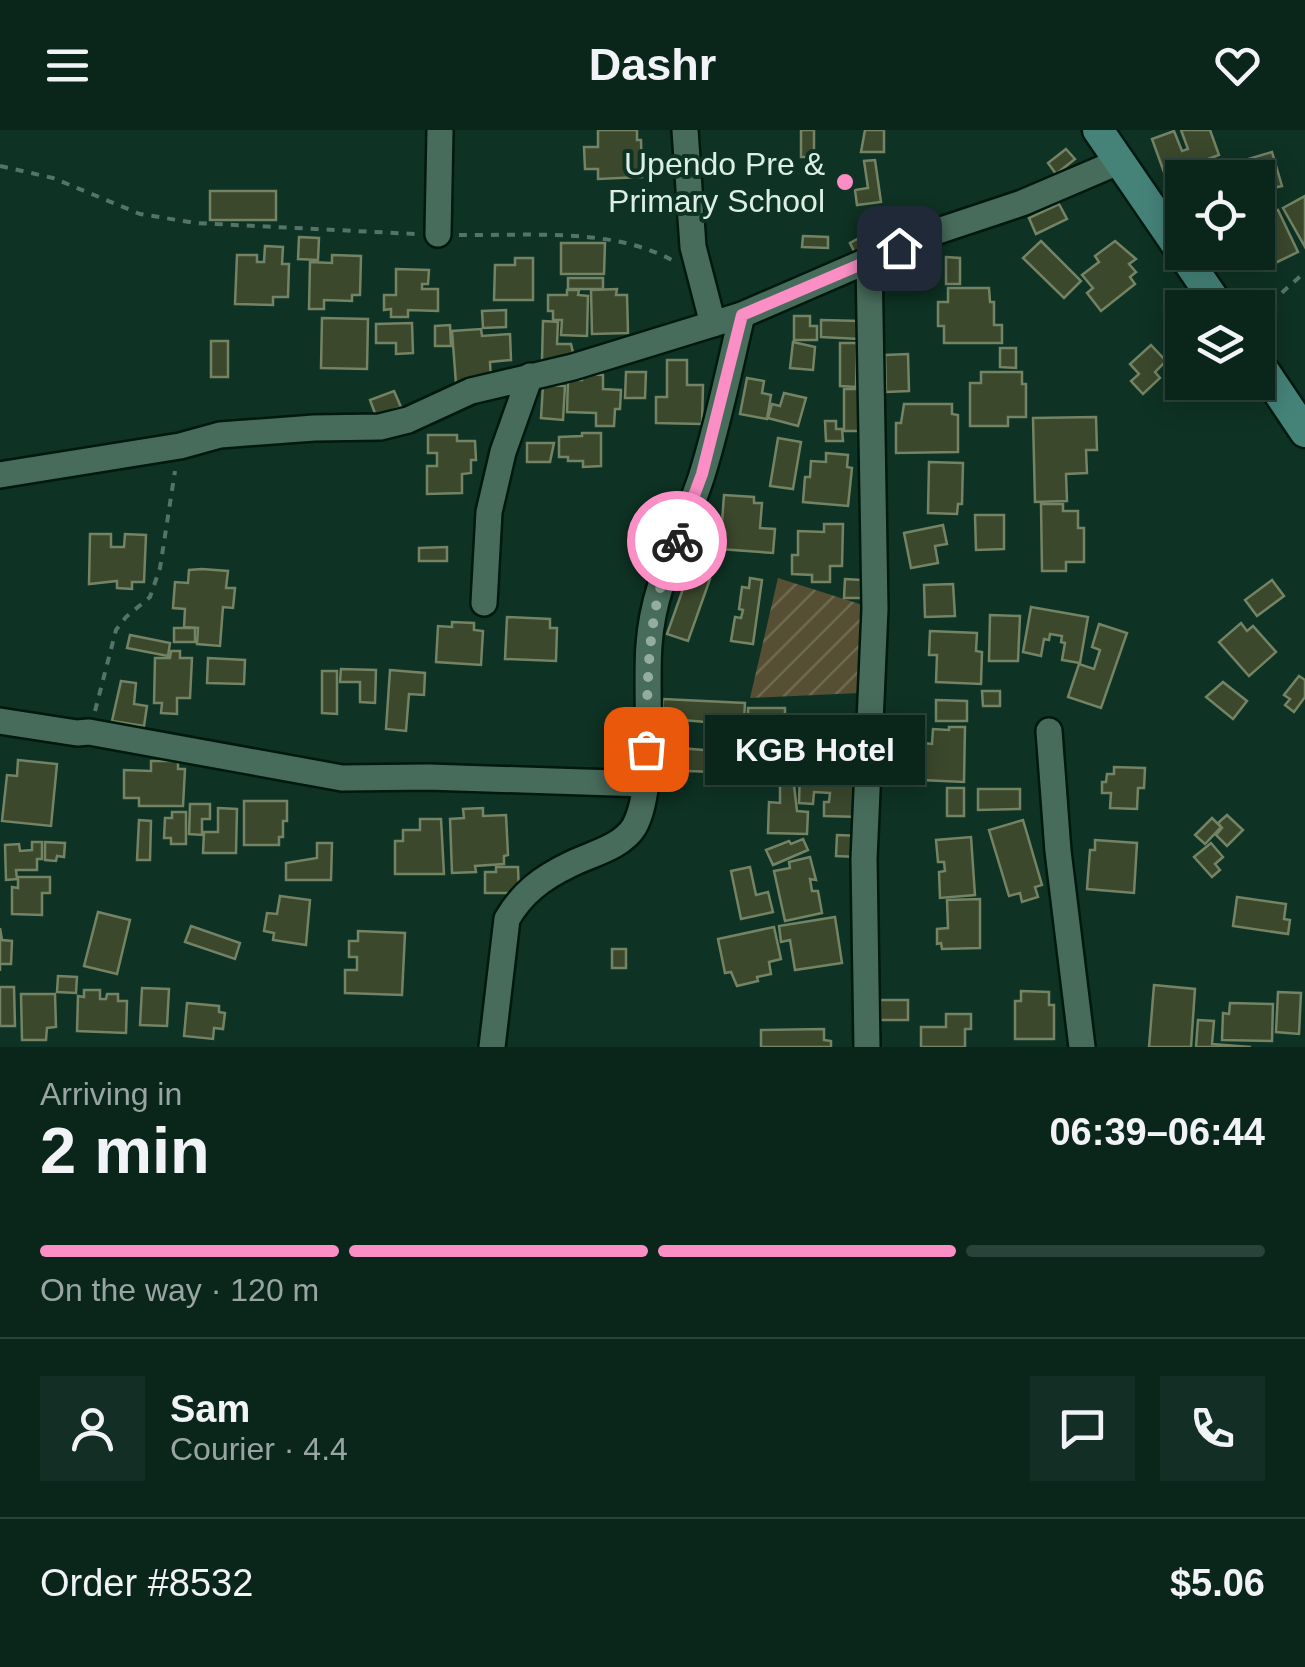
<!DOCTYPE html>
<meta charset="utf-8">
<style>
:root{--surface:#0a261b;--page:#132e24;--text:#f1f3f6;--muted:#99a5a3;--line:#2a433a;--accent:#fb8fc5}
body{margin:0;font-family:Helvetica,sans-serif;background:var(--page);color:var(--text);height:100vh;display:flex;flex-direction:column;font-size:38px;white-space:nowrap}
*{box-sizing:border-box;margin:0}
p{font-size:32px;color:var(--muted)}
.icon{flex:none;width:55px;height:55px;fill:none;stroke:currentColor;stroke-width:2;stroke-linecap:round;stroke-linejoin:round}
.map{position:relative;height:917px;overflow:hidden}
.panel{display:flex;flex-direction:column;background:var(--surface);flex:1}
.panel>*{flex:none}
.controls{position:absolute;left:1165px;top:30px;display:grid;gap:20px}
.controls a{display:grid;place-items:center;width:110px;height:110px;border-radius:0px;background:var(--surface);box-shadow:0 5px 25px #0003,0 0 0 2px var(--line);font-size:50px}
.pin{position:absolute;display:grid;place-items:center;width:85px;height:85px;color:#fff;margin:-42px;border-radius:20px;box-shadow:0 5px 15px #0006}
.courier{position:absolute;display:grid;place-items:center;width:100px;height:100px;margin:-50px;border:8px solid #fb8fc5;border-radius:50%;background:#fff;color:#222;box-shadow:0 2px 12px #0007}
.bubble{position:absolute;height:70px;border-radius:0px;background:var(--surface);box-shadow:0 5px 25px #0003,0 0 0 2px var(--line);font-size:32px;font-weight:800;line-height:70px;text-align:center}
.head em{font-style:normal;font-weight:800}
.head div{display:flex;flex-direction:column-reverse}
.head{display:flex;align-items:center;justify-content:space-between;height:170px;padding:0 40px}
h1{font-size:65px;font-weight:800;line-height:75px}
.bar{display:grid;grid-template-columns:repeat(4,1fr);gap:15px 10px;align-content:center;height:120px;padding:0 40px}
.bar i{height:12px;border-radius:8px;background:var(--line)}
.bar .active{background:var(--accent)}
.bar p{grid-column:span 4}
.line{display:flex;align-items:center;gap:25px;padding:0 40px;border-top:2px solid var(--line)}
.line div{flex:1}
.round{display:grid;place-items:center;flex:none;width:105px;height:105px;border-radius:0px;background:var(--page)}
header{display:flex;justify-content:space-between;align-items:center;height:130px;padding:0 40px;background:var(--surface);font-size:45px;font-weight:800}
.map>svg:first-child{display:block}
</style>
<header><svg class="icon" aria-label="menu" viewBox="0 0 24 24"><path d="M4 6h16M4 12h16M4 18h16"/></svg>Dashr<svg class="icon" aria-label="heart" viewBox="0 0 24 24"><path d="M12 20l-8-8c-3-5 5-10 8-4 3-6 11-1 8 4z"/></svg></header>
<div class="map">
<svg width="1305" height="917" viewBox="0 0 1305 917">
<defs>
<pattern id="garden-furrows" width="10" height="10" patternUnits="userSpaceOnUse" patternTransform="scale(2.5)"><rect width="10" height="10" fill="#564f34"/><path d="M-1 1l2-2M0 10L10 0M9 11l2-2" fill="none" stroke="#6e6951"/></pattern>
</defs>
<rect width="100%" height="100%" fill="#0e3224"/>
<polygon fill="url(#garden-furrows)" points="778,448 866,476 859,563 750,568"/>
<g fill="#3b482c" stroke="#748364" stroke-width="2.5" fill-rule="evenodd">
<polygon points="598,0 637,0 637,10 641,10 642,47 598,49 598,39 585,39 584,17 598,17"/>
<rect x="801" y="0" width="13" height="27"/>
<polygon points="865,0 884,0 884,22 861,22"/>
<polygon points="1181,0 1210,0 1219,25 1165,45 1152,9 1174,1 1182,21 1188,19"/>
<polygon points="1066,19 1075,29 1056,44 1048,33"/>
<polygon points="1272,22 1282,56 1269,59 1273,73 1258,77 1258,48 1209,48 1207,41"/>
<polygon points="875,30 881,72 857,75 855,60 868,58 864,31"/>
<rect x="210" y="61" width="66" height="29"/>
<polygon points="1305,66 1305,117 1283,78"/>
<polygon points="1059,74 1067,89 1036,104 1029,88"/>
<polygon points="1278,80 1298,122 1271,135 1268,128 1261,131 1257,122 1258,90"/>
<polygon points="879,89 890,108 857,127 850,113 870,102 866,96"/>
<polygon points="803,106 828,107 828,118 802,117"/>
<polygon points="299,107 319,108 318,130 298,129"/>
<polygon points="1041,111 1081,151 1064,168 1023,128"/>
<polygon points="1115,111 1136,129 1129,134 1136,142 1130,147 1135,154 1101,181 1087,163 1093,158 1082,145 1099,132 1095,126"/>
<polygon points="561,113 605,113 604,144 561,144"/>
<polygon points="265,116 283,117 282,134 289,134 288,167 273,167 273,175 235,174 237,125 257,125 257,132 264,132"/>
<polygon points="332,125 361,126 360,165 352,165 352,171 324,170 324,179 309,179 310,132 332,133"/>
<polygon points="946,127 960,128 960,154 946,154"/>
<polygon points="515,128 533,128 533,170 494,170 495,135 515,135"/>
<polygon points="396,139 429,140 428,154 422,154 422,159 438,159 438,181 408,180 408,187 391,187 391,179 384,180 384,165 396,165"/>
<rect x="568" y="148" width="35" height="11"/>
<polygon points="948,158 989,158 990,172 994,172 994,195 1002,195 1002,213 944,213 944,196 938,196 938,172 948,172"/>
<polygon points="617,159 616,165 627,165 628,203 592,204 591,160"/>
<polygon points="567,160 579,160 578,165 588,166 587,206 561,205 562,190 553,190 553,181 548,181 548,165 567,165"/>
<polygon points="506,180 506,197 483,198 482,181"/>
<polygon points="794,186 810,186 810,196 817,196 817,210 794,210"/>
<polygon points="322,188 368,189 367,239 321,238"/>
<polygon points="821,190 860,191 859,209 821,207"/>
<polygon points="543,191 558,192 557,214 571,214 575,231 542,230"/>
<polygon points="412,193 413,223 396,224 396,213 376,213 376,194"/>
<polygon points="450,195 451,216 435,216 435,196"/>
<polygon points="481,199 482,206 510,204 511,230 490,232 491,251 456,254 452,201"/>
<rect x="211" y="211" width="17" height="36"/>
<polygon points="793,212 815,217 813,240 790,238"/>
<polygon points="840,213 857,213 856,257 840,256"/>
<polygon points="1151,215 1166,231 1155,242 1160,248 1143,264 1131,251 1139,244 1130,234"/>
<polygon points="1000,218 1016,218 1016,238 1000,237"/>
<polygon points="908,224 909,261 886,262 885,225"/>
<polygon points="667,230 687,230 687,255 703,255 702,294 656,293 656,267 667,267"/>
<polygon points="626,242 646,242 645,268 625,268"/>
<polygon points="981,242 1022,242 1022,254 1026,254 1026,287 1008,287 1008,296 970,296 970,253 981,253"/>
<polygon points="582,244 603,245 603,259 621,260 620,279 615,279 614,296 596,296 596,283 567,282 568,250 582,250"/>
<polygon points="747,248 764,251 762,263 771,265 767,289 740,284"/>
<polygon points="543,255 565,256 563,290 541,288"/>
<rect x="844" y="259" width="15" height="42"/>
<polygon points="394,261 401,277 376,286 370,270"/>
<polygon points="784,263 806,268 798,296 768,288 772,274 780,276"/>
<polygon points="904,274 952,274 952,284 958,285 958,322 896,323 896,293 901,293"/>
<polygon points="1096,287 1097,320 1086,320 1087,343 1066,344 1067,371 1035,372 1033,288"/>
<polygon points="825,291 836,291 836,299 842,299 843,311 826,311"/>
<polygon points="582,303 601,303 601,336 583,337 583,331 568,331 568,327 559,327 559,307 582,306"/>
<polygon points="428,305 457,305 457,311 475,311 476,330 471,330 471,343 462,344 462,363 427,364 427,336 437,336 437,323 428,323"/>
<polygon points="778,308 801,312 793,359 770,356"/>
<polygon points="527,313 554,313 550,332 527,332"/>
<polygon points="826,323 848,325 847,337 852,338 848,376 803,372 805,347 810,347 811,331 826,332"/>
<polygon points="929,332 963,333 962,374 958,374 957,384 928,383"/>
<polygon points="724,365 754,367 754,373 762,373 760,398 775,399 773,423 720,419"/>
<polygon points="1041,374 1063,374 1063,381 1078,381 1078,398 1084,398 1084,432 1066,432 1066,441 1042,441"/>
<polygon points="975,385 1004,385 1004,419 976,420"/>
<polygon points="824,394 843,394 842,436 830,436 830,452 812,452 812,445 792,444 792,425 798,425 798,401 824,402"/>
<polygon points="943,395 947,414 935,416 938,433 911,438 904,403"/>
<polygon points="90,404 111,404 111,417 124,417 125,404 146,405 144,452 132,452 132,459 117,458 117,451 89,454"/>
<polygon points="447,417 447,431 419,431 419,418"/>
<polygon points="202,439 228,441 226,458 235,458 233,478 223,477 220,516 197,514 198,498 184,497 185,479 173,478 175,452 188,453 189,440"/>
<polygon points="689,442 710,449 688,511 667,504"/>
<polygon points="750,448 762,450 753,514 731,511 735,487 741,488 743,480 739,479 742,457 749,458"/>
<polygon points="845,449 861,450 861,468 844,468"/>
<polygon points="1272,450 1284,466 1257,486 1245,470"/>
<polygon points="953,454 955,486 925,487 924,455"/>
<polygon points="1031,477 1088,487 1080,533 1062,530 1065,513 1061,512 1062,506 1050,504 1049,510 1044,509 1041,526 1023,522"/>
<polygon points="990,485 1020,486 1018,531 989,531"/>
<polygon points="507,487 550,489 550,498 557,498 556,531 505,529"/>
<polygon points="452,492 474,493 474,500 483,501 481,535 436,532 438,496 452,497"/>
<polygon points="1241,493 1247,501 1253,496 1276,522 1249,546 1219,512"/>
<polygon points="1099,494 1127,503 1101,578 1068,567 1079,534 1094,539 1100,520 1092,517"/>
<rect x="174" y="498" width="21" height="14"/>
<polygon points="930,501 977,503 976,521 982,522 981,554 936,552 937,525 929,525"/>
<polygon points="130,505 170,513 168,526 127,518"/>
<polygon points="171,521 180,521 180,528 192,528 190,568 177,568 177,584 161,583 162,573 154,573 155,528 170,528"/>
<polygon points="208,528 245,530 244,554 207,553"/>
<polygon points="341,539 376,540 375,573 360,572 360,552 340,552"/>
<polygon points="390,540 425,543 424,565 409,564 406,601 386,599"/>
<polygon points="322,541 337,541 337,584 322,583"/>
<polygon points="1299,546 1305,550 1305,567 1294,582 1285,575 1290,569 1284,565"/>
<polygon points="121,551 136,553 134,574 147,576 144,596 112,591"/>
<polygon points="1223,552 1247,571 1233,589 1206,567"/>
<polygon points="982,561 1000,561 1000,576 983,576"/>
<path d="M663,569L745,573L741,643L660,640ZM682,590L730,594L728,622L680,618Z"/>
<polygon points="936,570 967,571 967,591 936,591"/>
<polygon points="748,578 785,578 785,610 800,611 800,630 748,629"/>
<polygon points="949,597 965,597 964,652 921,650 922,613 932,614 933,599 949,600"/>
<polygon points="18,630 57,634 51,696 2,691 7,645 17,646"/>
<polygon points="151,631 178,631 178,639 185,639 183,676 139,676 139,668 124,668 124,640 151,641"/>
<polygon points="816,636 862,638 860,687 824,686 824,672 829,672 830,663 814,662 813,674 799,673 800,640 815,640"/>
<polygon points="1114,637 1145,638 1144,658 1138,658 1137,679 1110,678 1111,663 1102,663 1102,652 1106,652 1107,644 1114,644"/>
<polygon points="780,654 794,655 797,681 808,682 807,704 768,703 769,672 780,673"/>
<rect x="947" y="658" width="17" height="28"/>
<polygon points="978,659 1020,659 1020,679 978,680"/>
<polygon points="244,671 287,671 287,691 283,691 283,707 279,707 279,715 244,715"/>
<polygon points="190,674 210,674 210,689 202,689 202,705 189,704"/>
<polygon points="218,678 237,679 236,723 203,723 204,702 218,702"/>
<polygon points="483,678 483,686 506,685 508,725 504,726 504,734 475,736 476,742 452,743 450,689 464,688 463,679"/>
<polygon points="172,682 186,682 186,714 171,714 171,708 164,708 165,688 172,688"/>
<polygon points="1227,685 1243,700 1227,716 1216,705 1222,698 1218,693"/>
<polygon points="1212,688 1221,697 1205,714 1195,705"/>
<polygon points="420,689 441,689 444,744 395,744 395,711 403,711 403,700 420,700"/>
<polygon points="139,690 151,691 150,730 137,730"/>
<polygon points="1023,690 1042,755 1035,757 1038,767 1022,772 1020,763 1009,766 989,700"/>
<polygon points="837,705 860,706 859,727 836,726"/>
<polygon points="971,707 975,765 940,768 939,742 945,741 944,732 938,732 936,710"/>
<polygon points="803,709 808,720 773,735 766,720 789,711 791,714"/>
<polygon points="1095,710 1137,713 1134,763 1087,759 1090,720 1095,720"/>
<polygon points="32,712 42,712 42,729 37,729 37,740 16,740 17,749 6,750 5,715 19,714 20,721 32,720"/>
<polygon points="45,712 65,713 64,727 57,726 56,731 45,730"/>
<polygon points="317,713 332,713 331,750 286,750 286,733 317,728"/>
<polygon points="1211,713 1223,727 1215,734 1220,740 1212,747 1194,727"/>
<polygon points="810,727 816,750 810,749 812,761 818,761 822,783 785,791 774,741 790,738 789,732"/>
<polygon points="496,737 518,737 519,763 485,763 485,742 496,742"/>
<polygon points="750,737 756,765 768,762 773,782 741,789 731,741"/>
<polygon points="18,747 50,747 50,763 42,763 42,785 12,784 12,757 18,758"/>
<polygon points="280,766 310,770 306,815 273,810 274,803 264,801 267,783 277,784"/>
<polygon points="1237,767 1286,774 1284,789 1290,790 1288,804 1233,796"/>
<polygon points="980,769 980,818 942,819 941,813 937,814 937,799 948,798 947,770"/>
<polygon points="98,782 130,790 117,844 84,836"/>
<polygon points="835,787 842,833 795,840 790,810 781,812 779,796"/>
<polygon points="191,796 240,813 235,829 185,812"/>
<polygon points="774,797 781,829 769,832 771,844 757,847 758,851 737,856 731,842 725,843 718,809"/>
<polygon points="0,798 2,810 12,811 11,834 0,834 0,841"/>
<polygon points="358,801 405,803 402,865 345,863 345,840 357,840 357,827 349,827 349,811 358,811"/>
<rect x="612" y="819" width="14" height="19"/>
<polygon points="58,846 77,847 76,863 57,862"/>
<polygon points="1154,855 1195,859 1191,917 1149,917"/>
<polygon points="0,857 14,857 15,896 0,896"/>
<polygon points="142,858 169,859 167,896 140,895"/>
<polygon points="84,860 100,860 100,869 106,869 107,864 118,864 118,871 127,871 126,903 77,901 78,866 84,867"/>
<polygon points="1021,861 1049,862 1049,875 1054,875 1054,909 1015,909 1015,871 1021,871"/>
<polygon points="1278,862 1301,863 1299,904 1276,902"/>
<polygon points="21,864 55,864 56,897 47,898 46,910 22,910"/>
<rect x="880" y="870" width="28" height="20"/>
<polygon points="187,873 219,876 219,882 225,883 223,899 214,898 213,909 184,906"/>
<polygon points="1230,873 1273,874 1272,911 1222,910 1223,883 1229,884"/>
<polygon points="946,884 971,884 971,899 965,899 965,917 921,917 921,897 946,897"/>
<polygon points="1198,890 1214,891 1212,914 1251,917 1196,917"/>
<polygon points="824,899 824,910 831,911 831,917 761,917 761,900"/>
</g>
<g fill="none" stroke-linecap="round" stroke-linejoin="round">
<g stroke="#00190e" stroke-width="30">
<g id="street">
<polyline points="685,0 693,117 713,194"/>
<polyline points="438,104 440,0"/>
<polyline points="0,345 180,316 220,305 314,298 380,297 408,290 471,261 573,237 742,185 929,104 1022,73 1118,32"/>
<polyline points="484,473 489,382 503,322 530,246"/>
<polyline points="0,591 77,603 89,602 342,648 428,647 645,654"/>
<polyline points="1049,601 1058,721 1082,917"/>
<path d="M492,917L507,789C522,763 542,748 569,735C590,724 621,718 634,697C656,659 645,561 649,515C653,454 682,405 701,348C718,295 729,239 742,185"/>
<polyline points="867,917 864,729 875,479 869,130"/>
</g>
</g>
<g stroke="#00190e" stroke-width="35">
<g id="secondary">
<polyline points="1098,0 1220,178"/>
<polyline points="1258,232 1305,302"/>
</g>
</g>
<g stroke="#557467" stroke-width="4" stroke-dasharray="8 8" stroke-linecap="butt">
<polyline points="0,36 53,48 140,84 196,93 415,104"/>
<path d="M459,105C527,106 610,97 672,130"/>
<polyline points="1258,184 1305,142"/>
<polyline points="95,581 116,500 126,487 150,467 160,438 175,341"/>
</g>
<use href="#street" stroke="#486c5b" stroke-width="25"/>
<use href="#secondary" stroke="#458379" stroke-width="30"/>
</g>
<g fill="none" stroke-linecap="round" stroke-linejoin="round">
<path stroke="#93ada1" stroke-width="10" stroke-dasharray="0 18" d="M646,619C648,547 646,478 677,411"/>
<polyline stroke="#fb8fc5" stroke-width="12" points="677,411 702,344 742,185 899,118"/>
</g>
<circle fill="#fb8fc5" stroke="#0e3224" stroke-width="4" cx="845" cy="52" r="10"/>
<g text-anchor="middle" dominant-baseline="central" stroke-width="8" stroke-linejoin="round" paint-order="stroke">
<g font-size="32" fill="#dbefe5" stroke="#0e3224" text-anchor="end">
<text x="825" y="34">Upendo Pre &amp;<tspan x="825" dy="37">Primary School</tspan></text>
</g>
</g>
</svg>
<div class="controls">
<a><svg class="icon" aria-label="locate" viewBox="0 0 24 24"><circle cx="12" cy="12" r="6"/><path d="M12 2v4M12 18v4M2 12h4M18 12h4"/></svg></a>
<a><svg class="icon" aria-label="layers" viewBox="0 0 24 24"><path d="M12 4l9 5-9 5-9-5zM3 14l9 5 9-5"/></svg></a>
</div>
<div class="pin" style="left:646px;top:619px;background:#ea580c"><svg class="icon" aria-label="bag" viewBox="0 0 24 24"><path d="M5 8h14l-1 12H6zM9 8a3 3 0 0 1 6 0"/></svg></div>
<div class="pin" style="left:899px;top:118px;background:#1f2937"><svg class="icon" aria-label="home" viewBox="0 0 24 24"><path d="M3 11l9-7 9 7M6 9v11h12V9"/></svg></div>
<div class="courier" style="left:677px;top:411px"><svg class="icon" aria-label="bike" viewBox="0 0 24 24"><circle cx="6" cy="16" r="4"/><circle cx="18" cy="16" r="4"/><path d="M6 16l4-8h5l3 8M10 8l3 8H6M13 5h3"/></svg></div>
<div class="bubble" style="left:705px;top:585px;width:220px">KGB Hotel</div>
</div>
<section class="panel">
<div class="head"><div><h1>2 min</h1><p>Arriving in</p></div><em>06:39–06:44</em></div>
<div class="bar"><i class="active"></i><i class="active"></i><i class="active"></i><i></i><p>On the way · 120 m</p></div>
<div class="line" style="height:180px"><a class="round"><svg class="icon" aria-label="person" viewBox="0 0 24 24"><circle cx="12" cy="8" r="4"/><path d="M4 21q1-7 8-7t8 7"/></svg></a><div><b>Sam</b><p>Courier · 4.4</p></div><a class="round"><svg class="icon" aria-label="chat" viewBox="0 0 24 24"><path d="M4 5h16v11H9l-5 4z"/></svg></a><a class="round"><svg class="icon" aria-label="phone" viewBox="0 0 24 24"><path d="M5 4h4l2 5-3 2q2 4 5 5l2-3 5 2v4C11 20 4 13 5 4z"/></svg></a></div>
<div class="line" style="height:130px"><div>Order #8532</div><b>$5.06</b></div>
</section>
